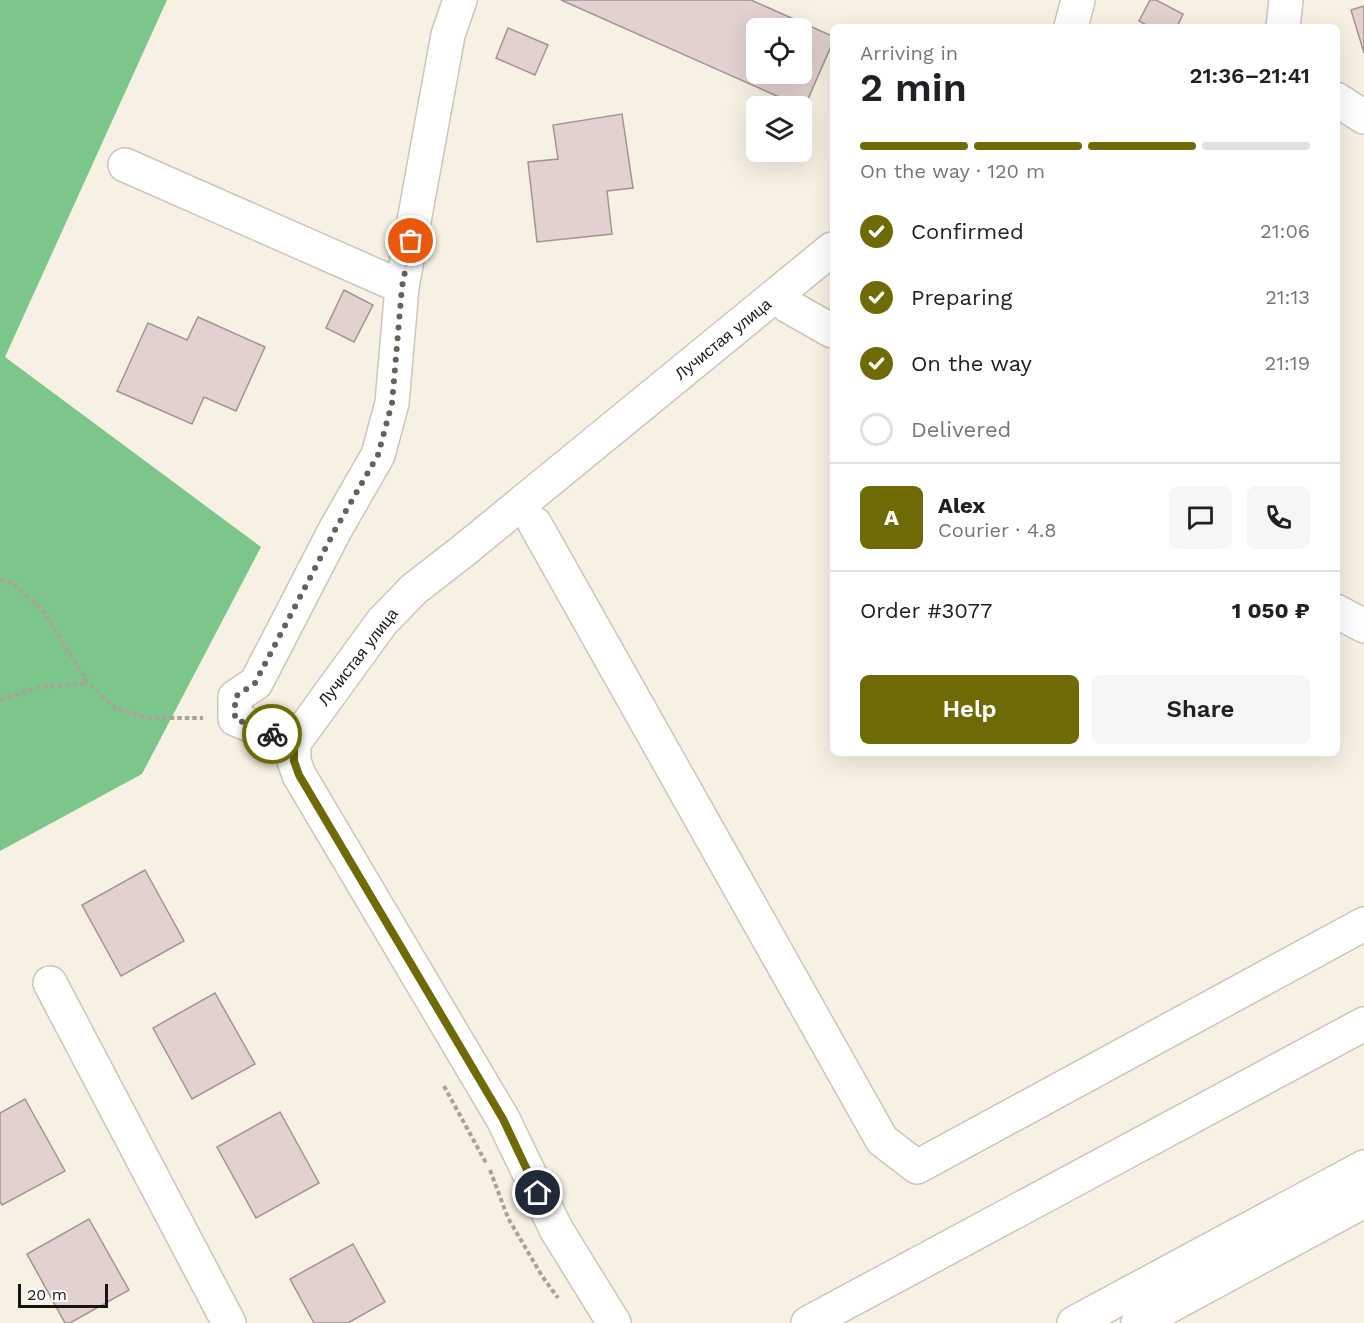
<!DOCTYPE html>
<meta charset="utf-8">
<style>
:root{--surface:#fff;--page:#f6f6f6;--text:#202124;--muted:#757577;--line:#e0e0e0;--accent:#6e6b07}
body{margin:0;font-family:"Work Sans",sans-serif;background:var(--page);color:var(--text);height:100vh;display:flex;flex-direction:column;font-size:22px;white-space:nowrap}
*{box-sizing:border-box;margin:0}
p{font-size:20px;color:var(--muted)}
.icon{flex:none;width:33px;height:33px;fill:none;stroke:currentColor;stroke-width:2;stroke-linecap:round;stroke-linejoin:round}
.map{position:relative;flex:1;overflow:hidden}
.sheet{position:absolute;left:830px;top:24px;width:510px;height:732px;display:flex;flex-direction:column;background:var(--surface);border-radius:9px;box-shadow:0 6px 24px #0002}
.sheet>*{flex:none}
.buttons{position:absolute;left:746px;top:18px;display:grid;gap:12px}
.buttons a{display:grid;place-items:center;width:66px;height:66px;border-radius:9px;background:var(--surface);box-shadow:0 6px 24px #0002;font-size:30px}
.scale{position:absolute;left:18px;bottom:15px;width:90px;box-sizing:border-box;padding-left:6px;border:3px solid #181511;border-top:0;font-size:16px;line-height:21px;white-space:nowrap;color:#181511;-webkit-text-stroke:4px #fff;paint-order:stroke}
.pin{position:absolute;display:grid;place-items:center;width:51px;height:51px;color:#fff;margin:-26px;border:3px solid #fff;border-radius:50%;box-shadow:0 2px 6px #0007}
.courier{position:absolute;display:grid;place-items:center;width:60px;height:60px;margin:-30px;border:4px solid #6e6b07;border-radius:50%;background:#fff;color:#222;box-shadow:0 2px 8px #0007}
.head em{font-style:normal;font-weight:600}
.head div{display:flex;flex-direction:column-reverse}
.head{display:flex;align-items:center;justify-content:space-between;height:102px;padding:0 30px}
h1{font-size:39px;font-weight:600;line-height:45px}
.bar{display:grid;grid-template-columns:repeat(4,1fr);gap:9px 6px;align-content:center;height:72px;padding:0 30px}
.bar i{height:8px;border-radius:4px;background:var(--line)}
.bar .active{background:var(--accent)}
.bar p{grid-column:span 4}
.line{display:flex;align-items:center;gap:15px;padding:0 30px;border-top:2px solid var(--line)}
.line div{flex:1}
.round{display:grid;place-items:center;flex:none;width:63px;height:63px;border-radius:9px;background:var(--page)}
ol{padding:0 30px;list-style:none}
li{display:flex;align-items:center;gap:18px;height:66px}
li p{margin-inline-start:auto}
li .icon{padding:6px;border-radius:50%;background:var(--accent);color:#fff;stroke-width:4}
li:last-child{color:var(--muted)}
li i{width:33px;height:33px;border:3px solid var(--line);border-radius:50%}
.action{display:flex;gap:12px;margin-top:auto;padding:12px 30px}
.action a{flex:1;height:69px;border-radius:9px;background:var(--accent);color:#fff;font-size:24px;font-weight:600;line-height:69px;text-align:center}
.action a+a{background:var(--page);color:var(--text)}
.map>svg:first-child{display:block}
</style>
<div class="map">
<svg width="1364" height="1323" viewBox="0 0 1364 1323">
<rect width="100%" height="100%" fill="#f7f1e3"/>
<polygon fill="#7cc68b" points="0,0 167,0 5,357 261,547 142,774 0,851"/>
<g fill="#e2d1cf" stroke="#a39391" stroke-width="1.5" fill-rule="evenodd">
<path d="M561,0H751L832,36V44L804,108ZM756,28H801V74H756Z"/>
<polygon points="1150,0 1156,0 1183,14 1177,27 1150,27 1139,21"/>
<polygon points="1364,6 1364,53 1351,10"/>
<polygon points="508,28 548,45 535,75 496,58"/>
<polygon points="622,114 633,188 607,191 612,234 537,242 528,162 558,159 553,125"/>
<polygon points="344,290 373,305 354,342 326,328"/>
<polygon points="198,317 265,347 236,411 204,397 192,424 117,391 148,323 187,340"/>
<polygon points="145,870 184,941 121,976 82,905"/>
<polygon points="215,993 255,1064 192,1099 153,1028"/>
<polygon points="25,1099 65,1171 2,1205 0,1202 0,1113"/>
<polygon points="280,1112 319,1183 256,1218 217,1147"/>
<polygon points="89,1219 129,1290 70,1323 65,1323 27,1254"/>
<polygon points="353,1244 385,1302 348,1323 314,1323 290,1279"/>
</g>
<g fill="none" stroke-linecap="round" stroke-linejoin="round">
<g stroke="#ccc6b9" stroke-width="36">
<g id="minor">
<polyline points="1071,27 1078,0"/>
<polyline points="1283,27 1286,0"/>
<polyline points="1336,99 1364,117"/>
<polyline points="125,165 402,287 392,403 378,455 335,530 256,683 235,697 235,719 294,743"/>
<polyline points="402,287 448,35 460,0"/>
<polyline points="788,306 832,331"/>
<polyline points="535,524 882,1140 917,1167 1364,924"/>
<polyline points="1336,611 1364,626"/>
<polyline points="50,983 229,1323"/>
<polyline points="614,1323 556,1229 503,1119 299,775 294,761 294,743 382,622 414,589 463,551 832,249"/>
<polyline points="808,1323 1364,1024"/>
<polyline points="1074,1323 1364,1167"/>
<polyline points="1138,1323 1364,1201"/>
</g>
</g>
<g stroke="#a8a398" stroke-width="4" stroke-dasharray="4.5 3" stroke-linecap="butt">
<polyline points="0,580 11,582 41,608 88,683 115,708 147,718 203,718"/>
<polyline points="0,700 36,688 88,683"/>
<polyline points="444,1086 486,1163"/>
<polyline points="490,1170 508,1218 542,1276 558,1298"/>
</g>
<use href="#minor" stroke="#fff" stroke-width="33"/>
</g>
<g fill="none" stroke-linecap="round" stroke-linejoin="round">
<polyline stroke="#66625a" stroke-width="6" stroke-dasharray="0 10.8" points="272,734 235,719 235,697 255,683 335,530 378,455 392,403 402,287 411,241"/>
<polyline stroke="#6e6b07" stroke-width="8" points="272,734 294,743 294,761 299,775 503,1119 538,1193"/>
</g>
<g text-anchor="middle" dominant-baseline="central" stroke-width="6" stroke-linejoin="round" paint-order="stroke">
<g font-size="16" fill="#181511" stroke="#fff">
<text transform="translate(723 339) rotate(-39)">Лучистая улица</text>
<text transform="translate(358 657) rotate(-52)">Лучистая улица</text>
</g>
</g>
</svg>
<div class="buttons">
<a><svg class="icon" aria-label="locate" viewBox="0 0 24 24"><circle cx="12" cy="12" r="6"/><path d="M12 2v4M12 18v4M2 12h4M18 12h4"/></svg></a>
<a><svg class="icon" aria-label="layers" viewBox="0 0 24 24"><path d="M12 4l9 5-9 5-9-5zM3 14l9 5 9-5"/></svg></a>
</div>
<div class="scale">20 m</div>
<div class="pin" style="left:411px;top:241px;background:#ea580c"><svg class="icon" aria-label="bag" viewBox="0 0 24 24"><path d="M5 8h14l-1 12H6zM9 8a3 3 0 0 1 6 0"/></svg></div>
<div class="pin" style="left:538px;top:1193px;background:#1f2937"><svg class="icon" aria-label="home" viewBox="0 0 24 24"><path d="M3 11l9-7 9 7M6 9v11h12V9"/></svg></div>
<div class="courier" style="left:272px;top:734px"><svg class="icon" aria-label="bike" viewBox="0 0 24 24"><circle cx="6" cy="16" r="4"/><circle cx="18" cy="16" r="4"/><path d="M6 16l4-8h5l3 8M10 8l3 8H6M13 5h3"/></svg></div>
<section class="sheet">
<div class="head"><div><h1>2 min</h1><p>Arriving in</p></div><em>21:36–21:41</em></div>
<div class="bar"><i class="active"></i><i class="active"></i><i class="active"></i><i></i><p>On the way · 120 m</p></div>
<ol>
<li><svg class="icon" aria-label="check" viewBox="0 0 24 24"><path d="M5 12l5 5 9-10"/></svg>Confirmed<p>21:06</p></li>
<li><svg class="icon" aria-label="check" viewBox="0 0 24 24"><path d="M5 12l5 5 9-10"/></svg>Preparing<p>21:13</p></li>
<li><svg class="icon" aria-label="check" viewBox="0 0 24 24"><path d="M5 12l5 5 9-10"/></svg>On the way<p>21:19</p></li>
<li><i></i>Delivered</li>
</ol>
<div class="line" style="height:108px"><b class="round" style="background:var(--accent);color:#fff">A</b><div><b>Alex</b><p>Courier · 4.8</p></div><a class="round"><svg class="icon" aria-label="chat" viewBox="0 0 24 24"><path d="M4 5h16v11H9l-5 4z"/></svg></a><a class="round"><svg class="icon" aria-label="phone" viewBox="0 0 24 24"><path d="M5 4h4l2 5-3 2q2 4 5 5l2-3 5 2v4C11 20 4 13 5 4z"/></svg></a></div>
<div class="line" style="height:78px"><div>Order #3077</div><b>1 050 ₽</b></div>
<div class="action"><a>Help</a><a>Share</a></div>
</section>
</div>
